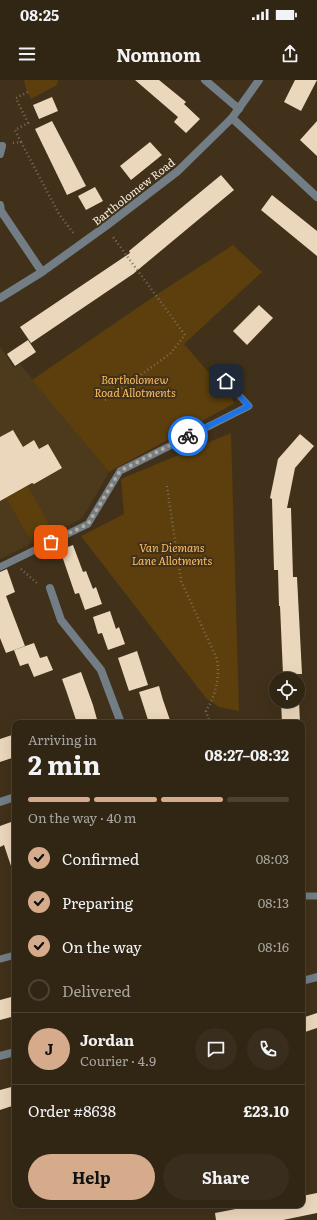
<!DOCTYPE html>
<meta charset="utf-8">
<style>
:root{--surface:#312514;--page:#392d1d;--text:#f1f3f6;--muted:#a8a5a0;--line:#4c4234;--accent:#d6ab8b}
body{margin:0;font-family:Literata,serif;background:var(--page);color:var(--text);height:100vh;display:flex;flex-direction:column;font-size:15px;white-space:nowrap}
*{box-sizing:border-box;margin:0}
p{font-size:13px;color:var(--muted)}
.icon{flex:none;width:22px;height:22px;fill:none;stroke:currentColor;stroke-width:2;stroke-linecap:round;stroke-linejoin:round}
.map{position:relative;flex:1;overflow:hidden}
.side{position:absolute;left:12px;top:640px;width:293px;height:488px;display:flex;flex-direction:column;background:var(--surface);border-radius:8px;box-shadow:0 4px 16px #0002,0 0 0 1px var(--line)}
.side>*{flex:none}
.controls{position:absolute;left:269px;top:592px;display:grid;gap:8px}
.controls a{display:grid;place-items:center;width:36px;height:36px;border-radius:50%;background:var(--surface);box-shadow:0 4px 16px #0002,0 0 0 1px var(--line);font-size:20px}
.pin{position:absolute;display:grid;place-items:center;width:34px;height:34px;color:#fff;margin:-17px;border-radius:8px;box-shadow:0 2px 6px #0006}
.courier{position:absolute;display:grid;place-items:center;width:40px;height:40px;margin:-20px;border:3px solid #1a73e8;border-radius:50%;background:#fff;color:#222;box-shadow:0 1px 5px #0007}
.overview em{font-style:normal;font-weight:700}
.overview div{display:flex;flex-direction:column-reverse}
.overview{display:flex;align-items:center;justify-content:space-between;height:68px;padding:0 16px}
h1{font-size:26px;font-weight:700;line-height:30px}
.bar{display:grid;grid-template-columns:repeat(4,1fr);gap:6px 4px;align-content:center;height:48px;padding:0 16px}
.bar i{height:5px;border-radius:3px;background:var(--line)}
.bar .current{background:var(--accent)}
.bar p{grid-column:span 4}
.line{display:flex;align-items:center;gap:10px;padding:0 16px;border-top:1px solid var(--line)}
.line div{flex:1}
.round{display:grid;place-items:center;flex:none;width:42px;height:42px;border-radius:21px;background:var(--page)}
ol{padding:0 16px;list-style:none}
li{display:flex;align-items:center;gap:12px;height:44px}
li p{margin-inline-start:auto}
li .icon{padding:4px;border-radius:50%;background:var(--accent);color:#111;stroke-width:4}
li:last-child{color:var(--muted)}
li i{width:22px;height:22px;border:2px solid var(--line);border-radius:50%}
.button{display:flex;gap:8px;margin-top:auto;padding:8px 16px}
.button a{flex:1;height:46px;border-radius:24px;background:var(--accent);color:#111;font-size:16px;font-weight:700;line-height:46px;text-align:center}
.button a+a{background:var(--page);color:var(--text)}
.status{display:flex;justify-content:space-between;align-items:center;height:28px;padding:0 20px;background:var(--surface);direction:ltr}
.status svg{height:11px;fill:currentColor}
header{display:flex;justify-content:space-between;align-items:center;height:52px;padding:0 16px;background:var(--surface);font-size:18px;font-weight:700}
.map>svg:first-child{display:block}
</style>
<div class="status"><b>08:25</b><svg viewBox="0 0 49 12"><path d="M0 12V9h3v3zM5 12V6h3v6zM10 12V3h3v9zM15 12V0h3v12zM26 1h20v11H26zM47 4h2v5h-2z"/></svg></div>
<header><svg class="icon" aria-label="menu" viewBox="0 0 24 24"><path d="M4 6h16M4 12h16M4 18h16"/></svg>Nomnom<svg class="icon" aria-label="share" viewBox="0 0 24 24"><path d="M12 15V3M7 8l5-5 5 5M5 13v7h14v-7"/></svg></header>
<div class="map">
<svg width="317" height="1140" viewBox="0 0 317 1140">
<rect width="100%" height="100%" fill="#41311a"/>
<polygon fill="#4d391b" points="0,266 14,288 20,284 109,392 84,435 79,440 0,479"/>
<g fill="#5c3f0c">
<polygon points="24,0 58,0 57,5 31,19 26,9"/>
<polygon points="233,165 262,192 184,264 235,323 109,392 32,300 159,213"/>
<polygon points="231,353 239,631 219,627 206,618 81,456 124,434 121,399"/>
<polygon points="27,405 51,447 30,459 6,418"/>
</g>
<g fill="#ebd7bc">
<polygon points="135,0 159,0 186,22 184,24 200,39 186,53 174,42 178,37"/>
<polygon points="295,0 317,0 301,31 284,22"/>
<polygon points="52,17 58,31 39,39 33,25"/>
<polygon points="52,41 86,106 67,115 35,49"/>
<polygon points="317,41 317,76 300,60"/>
<polygon points="150,62 162,75 131,100 120,86"/>
<polygon points="221,95 234,110 133,194 31,263 20,247 130,173 129,171"/>
<polygon points="95,107 103,121 86,130 78,116"/>
<polygon points="272,115 317,151 317,176 261,130"/>
<polygon points="259,225 273,238 247,265 233,251"/>
<polygon points="28,260 36,272 15,286 7,274"/>
<polygon points="13,350 23,367 34,360 39,369 48,364 62,388 34,404 32,403 0,421 0,357"/>
<polygon points="300,354 314,366 295,388 287,428 291,428 293,497 297,497 302,594 283,594 280,526 279,526 278,490 274,490 272,419 270,418 278,379"/>
<polygon points="73,465 83,492 86,491 93,509 96,507 102,524 85,530 79,513 75,514 60,470"/>
<polygon points="7,489 15,512 6,516 25,566 6,573 0,558 0,492"/>
<polygon points="110,531 116,549 119,547 125,564 108,570 102,553 98,554 93,537"/>
<polygon points="34,563 40,578 47,576 53,590 34,597 28,583 32,582 20,586 14,570"/>
<polygon points="137,571 148,605 129,611 118,578"/>
<polygon points="81,592 93,625 98,643 77,643 67,613 62,599"/>
<polygon points="159,606 163,620 171,643 149,643 139,612"/>
<polygon points="281,621 299,621 300,643 282,643"/>
<polygon points="15,654 15,677 0,682 0,659"/>
<polygon points="11,742 15,755 15,791 13,792 4,765 0,767 0,746"/>
<polygon points="15,916 15,936 0,940 0,920"/>
<polygon points="317,933 317,948 302,953 302,938"/>
<polygon points="15,1006 15,1025 0,1030 0,1010"/>
<polygon points="317,1113 317,1133 283,1140 216,1140 215,1133 241,1128 240,1125 302,1125 302,1116"/>
</g>
<g fill="none" stroke-linecap="round" stroke-linejoin="round">
<g stroke="#7c6e5a" stroke-width="2.5" stroke-dasharray="1 3" stroke-linecap="butt">
<polyline points="21,62 15,50 28,43 16,18 28,12"/>
<polyline points="13,63 21,62 59,134 74,154"/>
<polyline points="105,320 170,274 185,255 113,157"/>
<path d="M167,406L181,501L217,579C220,597 216,615 206,631L210,643"/>
<polyline points="21,489 38,504"/>
</g>
<g stroke="#727d86" stroke-width="7">
<polyline points="0,487 88,444 120,391 249,326 226,301"/>
<polyline points="302,816 317,816"/>
<polyline points="0,879 15,875"/>
</g>
<g stroke="#727d86" stroke-width="8">
<polyline points="205,0 239,29"/>
<polyline points="232,38 317,117"/>
<polyline points="0,74 2,66"/>
<polyline points="0,125 1,131 42,192"/>
<polyline points="0,218 42,192 106,146 178,91 232,38 259,0"/>
<polyline points="50,508 61,540 101,590 121,643"/>
<polyline points="0,722 15,717"/>
<polyline points="302,901 317,897"/>
<polyline points="0,976 15,972"/>
</g>
</g>
<g fill="none" stroke-linecap="round" stroke-linejoin="round">
<polyline stroke="#b7ab9a" stroke-width="4" stroke-dasharray="0 7.2" points="51,462 88,444 120,391 188,356"/>
<polyline stroke="#1a73e8" stroke-width="5" points="188,356 249,326 226,301"/>
</g>
<g text-anchor="middle" dominant-baseline="central" stroke-width="4" stroke-linejoin="round" paint-order="stroke">
<g font-size="11" fill="#f7eddf" stroke="#41311a">
<text transform="translate(133 111) rotate(-38)">Bartholomew Road</text>
</g>
<g font-size="11" font-style="italic" fill="#fbbe64" stroke="#41311a">
<text x="135" y="299">Bartholomew<tspan x="135" dy="13">Road Allotments</tspan></text>
<text x="172" y="467">Van Diemans<tspan x="172" dy="13">Lane Allotments</tspan></text>
</g>
</g>
</svg>
<div class="controls">
<a><svg class="icon" aria-label="locate" viewBox="0 0 24 24"><circle cx="12" cy="12" r="6"/><path d="M12 2v4M12 18v4M2 12h4M18 12h4"/></svg></a>
</div>
<div class="pin" style="left:51px;top:462px;background:#ea580c"><svg class="icon" aria-label="bag" viewBox="0 0 24 24"><path d="M5 8h14l-1 12H6zM9 8a3 3 0 0 1 6 0"/></svg></div>
<div class="pin" style="left:226px;top:301px;background:#1f2937"><svg class="icon" aria-label="home" viewBox="0 0 24 24"><path d="M3 11l9-7 9 7M6 9v11h12V9"/></svg></div>
<div class="courier" style="left:188px;top:356px"><svg class="icon" aria-label="bike" viewBox="0 0 24 24"><circle cx="6" cy="16" r="4"/><circle cx="18" cy="16" r="4"/><path d="M6 16l4-8h5l3 8M10 8l3 8H6M13 5h3"/></svg></div>
<section class="side">
<div class="overview"><div><h1>2 min</h1><p>Arriving in</p></div><em>08:27–08:32</em></div>
<div class="bar"><i class="current"></i><i class="current"></i><i class="current"></i><i></i><p>On the way · 40 m</p></div>
<ol>
<li><svg class="icon" aria-label="check" viewBox="0 0 24 24"><path d="M5 12l5 5 9-10"/></svg>Confirmed<p>08:03</p></li>
<li><svg class="icon" aria-label="check" viewBox="0 0 24 24"><path d="M5 12l5 5 9-10"/></svg>Preparing<p>08:13</p></li>
<li><svg class="icon" aria-label="check" viewBox="0 0 24 24"><path d="M5 12l5 5 9-10"/></svg>On the way<p>08:16</p></li>
<li><i></i>Delivered</li>
</ol>
<div class="line" style="height:72px"><b class="round" style="background:var(--accent);color:#111">J</b><div><b>Jordan</b><p>Courier · 4.9</p></div><a class="round"><svg class="icon" aria-label="chat" viewBox="0 0 24 24"><path d="M4 5h16v11H9l-5 4z"/></svg></a><a class="round"><svg class="icon" aria-label="phone" viewBox="0 0 24 24"><path d="M5 4h4l2 5-3 2q2 4 5 5l2-3 5 2v4C11 20 4 13 5 4z"/></svg></a></div>
<div class="line" style="height:52px"><div>Order #8638</div><b>£23.10</b></div>
<div class="button"><a>Help</a><a>Share</a></div>
</section>
</div>
